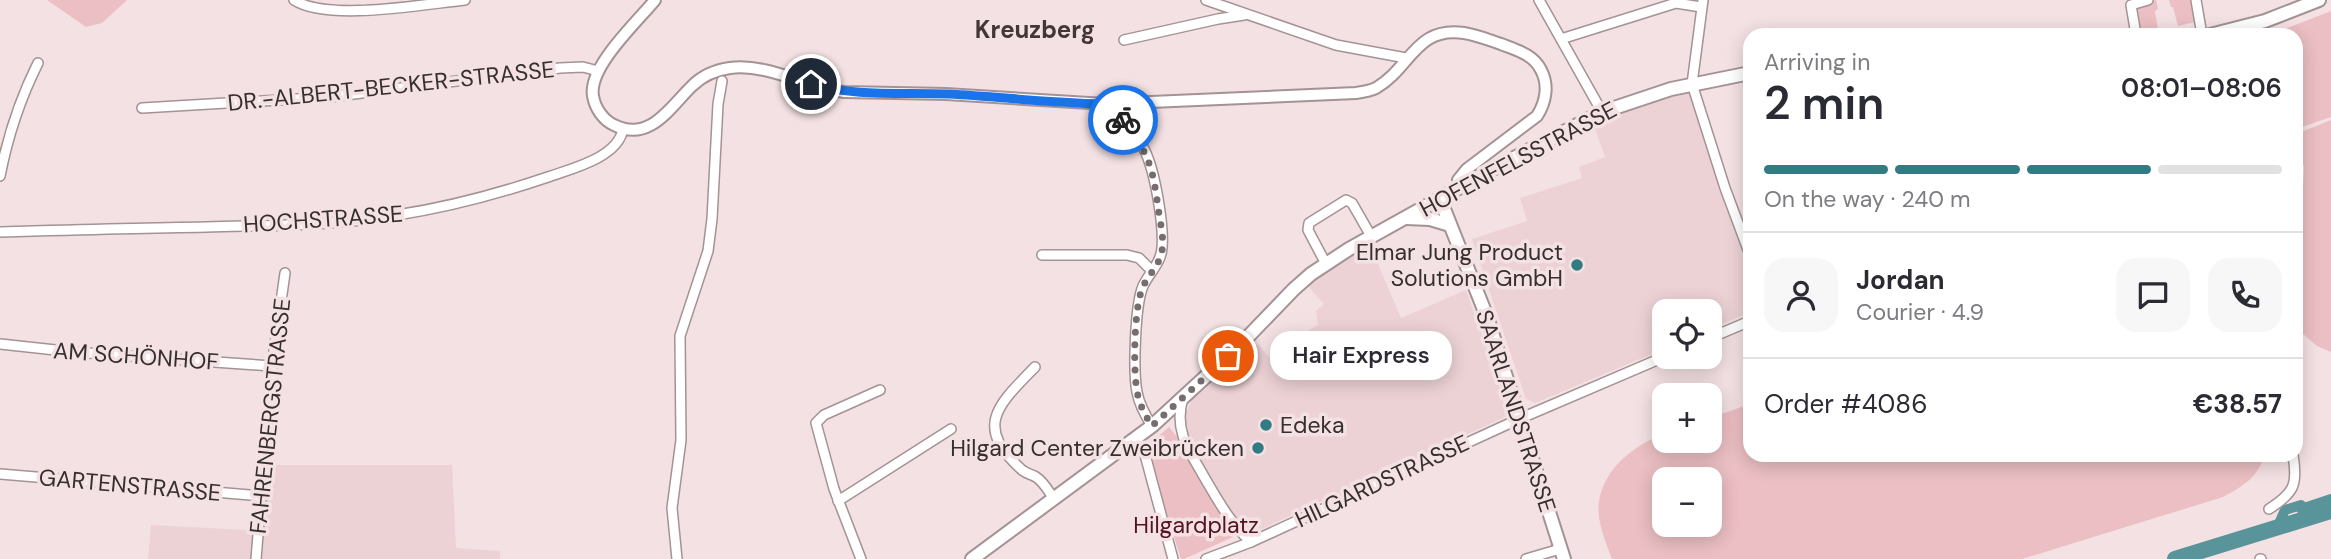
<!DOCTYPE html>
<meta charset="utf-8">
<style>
:root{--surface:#fff;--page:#f7f7f7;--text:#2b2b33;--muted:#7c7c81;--line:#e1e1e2;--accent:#327b82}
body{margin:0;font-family:"DM Sans",sans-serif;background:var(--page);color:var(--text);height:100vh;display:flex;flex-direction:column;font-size:26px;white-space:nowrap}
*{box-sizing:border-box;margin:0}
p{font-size:23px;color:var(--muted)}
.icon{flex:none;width:38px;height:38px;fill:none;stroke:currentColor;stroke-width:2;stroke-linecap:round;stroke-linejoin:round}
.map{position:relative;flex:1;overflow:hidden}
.panel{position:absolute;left:1743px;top:28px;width:560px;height:434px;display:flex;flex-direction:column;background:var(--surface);border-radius:21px;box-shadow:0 4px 18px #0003}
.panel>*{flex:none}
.buttons{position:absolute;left:1652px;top:299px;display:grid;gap:14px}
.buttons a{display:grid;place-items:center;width:70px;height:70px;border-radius:14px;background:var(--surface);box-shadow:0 4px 18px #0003;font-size:35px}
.pin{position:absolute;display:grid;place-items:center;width:60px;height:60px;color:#fff;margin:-30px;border:4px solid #fff;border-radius:50%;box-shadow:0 2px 7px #0007}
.courier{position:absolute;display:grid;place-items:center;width:70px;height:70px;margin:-35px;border:5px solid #1a73e8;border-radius:50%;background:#fff;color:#222;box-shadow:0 2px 9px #0007}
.bubble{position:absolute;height:49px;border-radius:21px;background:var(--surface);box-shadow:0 4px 18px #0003;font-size:23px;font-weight:600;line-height:49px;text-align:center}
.headline em{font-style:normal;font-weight:600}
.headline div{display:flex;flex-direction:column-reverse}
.headline{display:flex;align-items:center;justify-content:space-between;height:119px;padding:0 21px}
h1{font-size:46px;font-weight:600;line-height:52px}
.bar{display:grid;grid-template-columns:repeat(4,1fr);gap:10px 7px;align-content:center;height:84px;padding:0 21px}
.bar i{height:9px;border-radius:5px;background:var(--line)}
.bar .on{background:var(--accent)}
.bar p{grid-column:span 4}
.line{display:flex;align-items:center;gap:18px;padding:0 21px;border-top:2px solid var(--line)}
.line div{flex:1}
.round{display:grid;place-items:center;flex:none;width:74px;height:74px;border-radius:21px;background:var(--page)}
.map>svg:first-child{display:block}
</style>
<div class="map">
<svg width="2331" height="559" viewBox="0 0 2331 559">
<rect width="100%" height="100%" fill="#f4e1e3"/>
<g fill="#ecd2d4">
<polygon points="1689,91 1750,275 1750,312 1710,329 1710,312 1664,312 1664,349 1535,403 1526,399 1472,239 1527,221 1520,198 1582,178 1579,167 1605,157 1594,126 1612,116"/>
<polygon points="1370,245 1401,318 1466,290 1499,384 1506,411 1505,417 1255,532 1246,530 1236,522 1194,448 1188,435 1185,415 1192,400 1258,344 1279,368 1316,348 1309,330 1318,325 1316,311 1324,304 1308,286 1334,265"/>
<polygon points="270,465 452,465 456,548 500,551 500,559 148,559 151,525 264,531"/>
</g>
<g fill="#ebbfc3" fill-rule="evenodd">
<polygon points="47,0 127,0 102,23 86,27"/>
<polygon points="2156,0 2158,9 2155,11 2158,30 2140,34 2135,6"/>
<polygon points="2169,0 2191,0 2195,22 2178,26 2173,7 2171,7"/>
<polygon points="2331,11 2331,117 2296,129 2296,35 2269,35"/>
<polygon points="2331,120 2331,352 2317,346 2296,328 2304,167 2296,144 2296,134"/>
<path d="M1750,404V455H2264C2259,477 2242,487 2223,497L2022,559H1612C1607,546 1601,531 1599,517C1594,477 1630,446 1664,434V441H1710V418ZM1664,480H1710V525H1664Z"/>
<polygon points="1169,427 1177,437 1180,446 1233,537 1184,559 1181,559 1146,447"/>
</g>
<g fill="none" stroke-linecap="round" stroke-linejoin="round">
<polyline stroke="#59949a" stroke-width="10" points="2277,528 2285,510 2301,505 2301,509 2331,499"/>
<polyline stroke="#59949a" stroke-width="16" points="2175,559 2331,511"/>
<g stroke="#a49394" stroke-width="12">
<g id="minor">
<path d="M294,0C328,22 424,4 465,0"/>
<polyline points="1206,0 1336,45 1406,58"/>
<polyline points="1539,0 1602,112"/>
<polyline points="1703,0 1692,84 1725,188 1750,255"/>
<polyline points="2196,0 2202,35"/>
<polyline points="2136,35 2131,5 2148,0"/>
<polyline points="1561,39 1676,3 1701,7"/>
<polyline points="1124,40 1218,19 1244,15"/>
<path d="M1114,104L1116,110C1125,124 1137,135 1144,149C1155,170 1164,225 1162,248C1161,263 1149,273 1143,286C1135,305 1133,371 1137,392C1139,404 1145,415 1152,426"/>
<polyline points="142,108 330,97 560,68 583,67 598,71"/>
<path d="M0,176C8,135 19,101 38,63"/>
<path d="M0,232C69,230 138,228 207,227C270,225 334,226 397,215C450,207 501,193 551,176C574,168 618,157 623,129"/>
<polyline points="1042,255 1127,255 1139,258 1152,271"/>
<polyline points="1326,264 1308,230 1309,223 1346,200 1352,203 1371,236"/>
<polyline points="1710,338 1750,321"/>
<polyline points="0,344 74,352 272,366"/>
<path d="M1035,367C998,405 973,426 1022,470C1027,474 1031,474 1036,477C1044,482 1049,492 1054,499"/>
<path d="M1183,398C1179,411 1179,423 1183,436C1187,450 1196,462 1203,475C1217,499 1230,523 1251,542"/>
<polyline points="1135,438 1144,451 1173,559"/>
<polyline points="0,474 261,496"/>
<polyline points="838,501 951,429"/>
<path d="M2269,509C2294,493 2298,485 2293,455"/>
<polyline points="256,559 272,366 285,273"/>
<polyline points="677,559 672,508 681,440 680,336 708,251 712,219 718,104 722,81"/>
<polyline points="861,559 834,489 816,423 824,415 880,390"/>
<polyline points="1206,559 1251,542 1519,419 1664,357"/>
<polyline points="1526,559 1560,549"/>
<polyline points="2260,559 2261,559"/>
</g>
</g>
<g stroke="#a49394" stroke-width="14">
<path id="tertiary" d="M655,0C637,22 588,67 593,96C595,108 603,120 614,125C650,143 670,107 692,86C702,76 715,70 730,68C768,63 806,87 844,92L946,94L1105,104L1356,93C1363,92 1370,91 1376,88C1411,68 1415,26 1464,33C1477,35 1489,40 1501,44C1516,50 1533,54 1541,70C1549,85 1546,102 1537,116L1467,169L1458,180V189"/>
</g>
<g stroke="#a49394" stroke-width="16">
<g id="secondary">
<polyline points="2210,35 2265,21 2319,0"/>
<polyline points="1440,199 1487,317 1564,559"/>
<polyline points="1406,218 1430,219 1450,225"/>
<polyline points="972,559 1152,426 1239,346 1294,289 1311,274 1349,249 1489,171 1602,112 1671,89 1750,73"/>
</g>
</g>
<use href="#minor" stroke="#fff" stroke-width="9"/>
<use href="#tertiary" stroke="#fff" stroke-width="10"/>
<use href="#secondary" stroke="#fff" stroke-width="12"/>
</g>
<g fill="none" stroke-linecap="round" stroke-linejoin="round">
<path stroke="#786d6e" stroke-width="7" stroke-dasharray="0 12.6" d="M1123,120C1151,156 1153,170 1159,214C1161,226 1164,239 1162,251C1160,265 1147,276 1142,289C1134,310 1133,369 1137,391C1139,404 1145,415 1152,426L1228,356"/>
<path stroke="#1a73e8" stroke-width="9" d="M811,84C855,97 903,92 949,94C1004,97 1059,104 1114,104L1123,120"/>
</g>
<g fill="#327b82" stroke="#f4e1e3" stroke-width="2.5">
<circle cx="1577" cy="265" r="7"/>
<circle cx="1266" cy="425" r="7"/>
<circle cx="1258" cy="448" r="7"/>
</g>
<g text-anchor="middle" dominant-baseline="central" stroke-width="7" stroke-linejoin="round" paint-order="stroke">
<g font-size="23" fill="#362f2f" stroke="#f4e1e3">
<text transform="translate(391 86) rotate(-6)">DR.-ALBERT-BECKER-STRASSE</text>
<text transform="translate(1518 159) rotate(-28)">HOFENFELSSTRASSE</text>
<text transform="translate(323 219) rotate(-4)">HOCHSTRASSE</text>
<text transform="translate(136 356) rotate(4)">AM SCHÖNHOF</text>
<text transform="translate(1516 411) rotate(72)">SAARLANDSTRASSE</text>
<text transform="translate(270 416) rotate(-84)">FAHRENBERGSTRASSE</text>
<text transform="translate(1382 481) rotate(-25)">HILGARDSTRASSE</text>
<text transform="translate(130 485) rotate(5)">GARTENSTRASSE</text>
</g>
<g font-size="23" fill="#362f2f" stroke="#f4e1e3" text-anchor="end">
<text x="1563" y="252">Elmar Jung Product<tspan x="1563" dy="26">Solutions GmbH</tspan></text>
<text x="1280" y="425" text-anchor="start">Edeka</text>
<text x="1244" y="448">Hilgard Center Zweibrücken</text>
</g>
<g font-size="23" fill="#531422" stroke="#f4e1e3">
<text x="1196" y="525">Hilgardplatz</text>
</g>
<g font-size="24" font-weight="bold" fill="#443638" stroke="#f4e1e3">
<text x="1035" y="29">Kreuzberg</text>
</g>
</g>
</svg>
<div class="buttons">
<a><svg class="icon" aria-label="locate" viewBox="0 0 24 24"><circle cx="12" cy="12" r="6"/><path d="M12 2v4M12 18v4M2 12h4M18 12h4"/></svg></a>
<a>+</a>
<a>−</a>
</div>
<div class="pin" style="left:1228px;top:356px;background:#ea580c"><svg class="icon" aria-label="bag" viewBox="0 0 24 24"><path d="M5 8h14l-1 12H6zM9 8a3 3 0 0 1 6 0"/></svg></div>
<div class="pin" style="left:811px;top:84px;background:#1f2937"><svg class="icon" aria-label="home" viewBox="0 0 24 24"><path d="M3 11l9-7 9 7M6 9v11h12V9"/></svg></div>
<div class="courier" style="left:1123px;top:120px"><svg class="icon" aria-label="bike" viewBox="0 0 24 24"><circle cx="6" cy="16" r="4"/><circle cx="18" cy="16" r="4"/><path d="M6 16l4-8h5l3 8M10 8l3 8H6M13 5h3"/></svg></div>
<div class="bubble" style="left:1270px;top:331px;width:182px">Hair Express</div>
<section class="panel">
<div class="headline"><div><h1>2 min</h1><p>Arriving in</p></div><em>08:01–08:06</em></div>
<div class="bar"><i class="on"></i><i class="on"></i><i class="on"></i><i></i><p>On the way · 240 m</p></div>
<div class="line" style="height:126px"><a class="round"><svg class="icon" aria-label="person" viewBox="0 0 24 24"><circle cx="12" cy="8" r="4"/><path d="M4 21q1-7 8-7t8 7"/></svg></a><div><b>Jordan</b><p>Courier · 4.9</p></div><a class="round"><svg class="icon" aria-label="chat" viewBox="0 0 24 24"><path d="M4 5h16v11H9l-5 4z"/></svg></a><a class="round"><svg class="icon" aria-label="phone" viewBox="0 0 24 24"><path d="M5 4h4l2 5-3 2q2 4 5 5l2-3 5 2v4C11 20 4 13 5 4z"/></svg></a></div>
<div class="line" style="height:91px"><div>Order #4086</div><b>€38.57</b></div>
</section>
</div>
